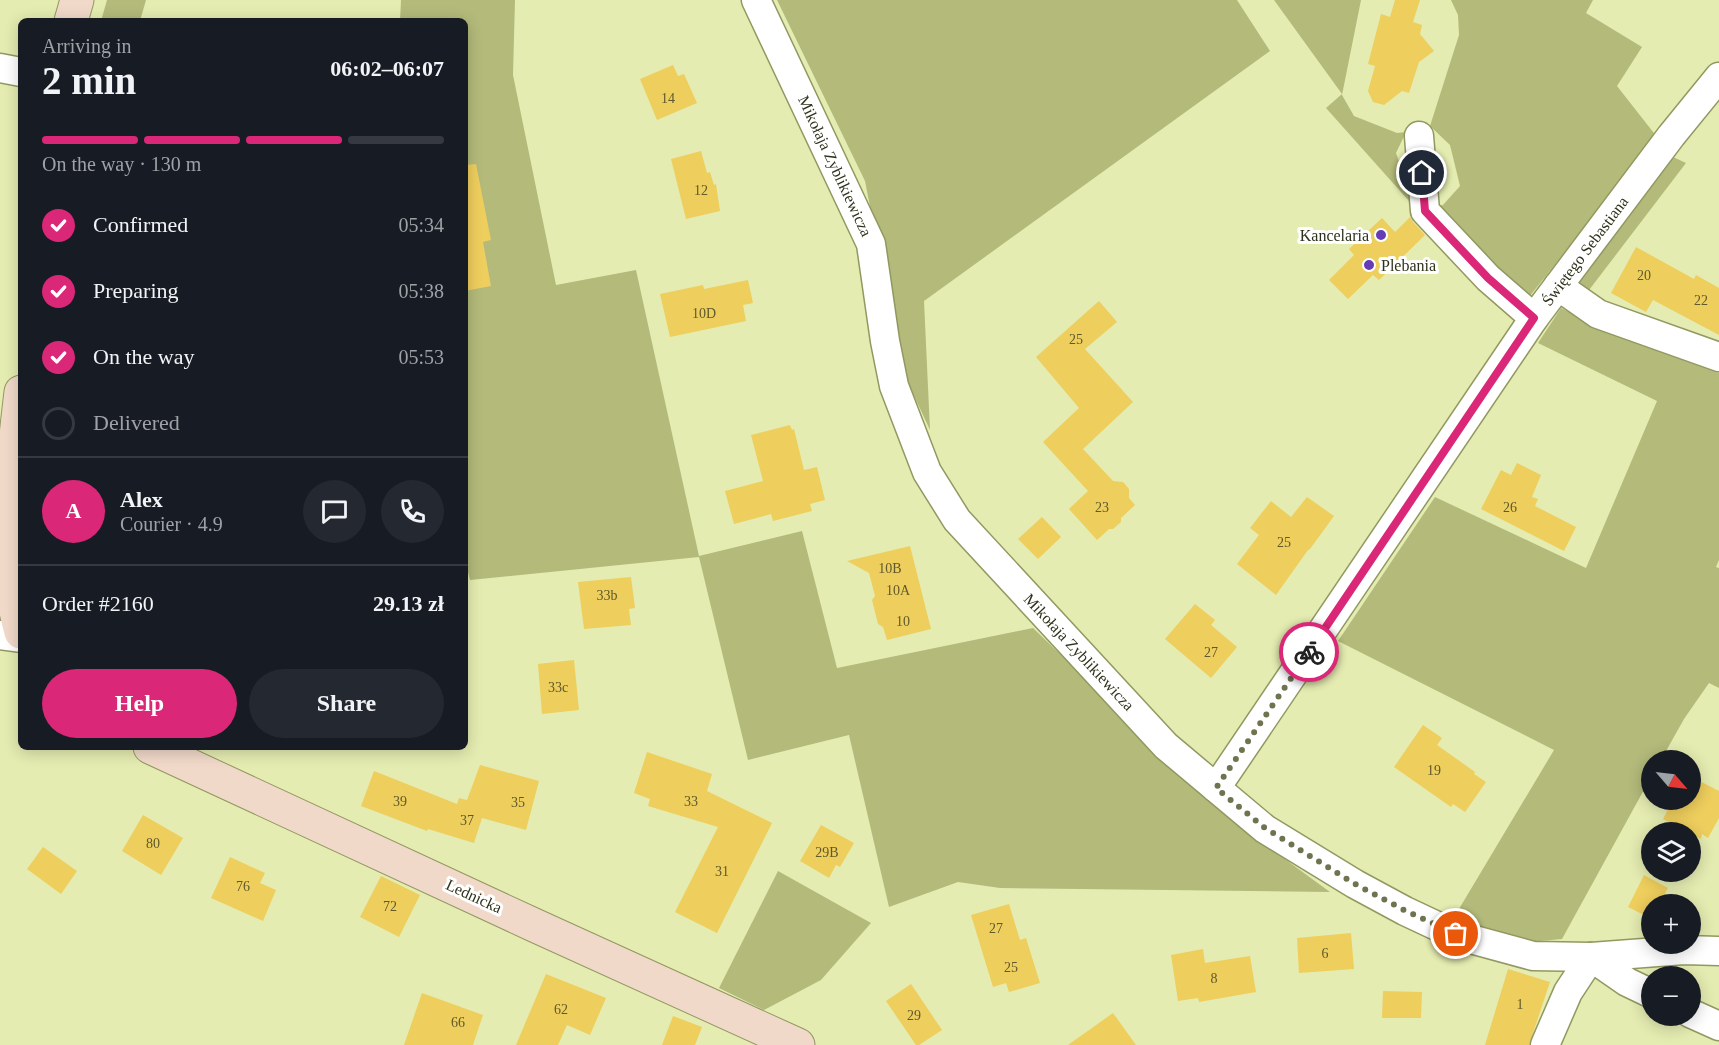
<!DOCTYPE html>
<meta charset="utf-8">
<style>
:root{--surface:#171b24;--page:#242831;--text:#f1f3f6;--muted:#9ea1a6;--line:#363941;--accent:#db2777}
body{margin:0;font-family:"Times New Roman",serif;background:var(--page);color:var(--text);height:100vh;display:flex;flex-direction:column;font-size:22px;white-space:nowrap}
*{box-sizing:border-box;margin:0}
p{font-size:20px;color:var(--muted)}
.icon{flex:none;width:33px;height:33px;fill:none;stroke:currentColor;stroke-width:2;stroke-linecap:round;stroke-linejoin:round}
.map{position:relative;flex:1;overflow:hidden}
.drawer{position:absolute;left:18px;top:18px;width:450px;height:732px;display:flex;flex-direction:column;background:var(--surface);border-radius:9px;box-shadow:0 3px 15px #0003}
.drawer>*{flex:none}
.needle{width:39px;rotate:118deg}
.buttons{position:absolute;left:1641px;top:750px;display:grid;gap:12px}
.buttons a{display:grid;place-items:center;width:60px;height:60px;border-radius:50%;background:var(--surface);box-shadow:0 3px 15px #0003;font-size:30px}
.pin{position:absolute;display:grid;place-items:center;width:51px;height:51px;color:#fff;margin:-26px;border:3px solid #fff;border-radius:50%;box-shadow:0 2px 6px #0007}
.courier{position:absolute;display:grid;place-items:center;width:60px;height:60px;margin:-30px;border:4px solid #db2777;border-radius:50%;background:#fff;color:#222;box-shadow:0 2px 8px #0007}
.head em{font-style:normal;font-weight:700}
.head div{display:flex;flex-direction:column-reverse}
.head{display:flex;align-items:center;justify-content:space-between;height:102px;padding:0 24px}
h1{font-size:39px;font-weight:700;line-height:45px}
.bar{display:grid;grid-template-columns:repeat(4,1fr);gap:9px 6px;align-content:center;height:72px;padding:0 24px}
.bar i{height:8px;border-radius:4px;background:var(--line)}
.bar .current{background:var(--accent)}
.bar p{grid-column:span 4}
.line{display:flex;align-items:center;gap:15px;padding:0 24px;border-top:2px solid var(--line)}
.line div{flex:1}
.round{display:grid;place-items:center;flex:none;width:63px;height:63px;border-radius:32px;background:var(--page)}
ol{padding:0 24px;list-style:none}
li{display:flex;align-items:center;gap:18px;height:66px}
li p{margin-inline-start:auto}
li .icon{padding:6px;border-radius:50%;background:var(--accent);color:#fff;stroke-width:4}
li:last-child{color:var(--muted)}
li i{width:33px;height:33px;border:3px solid var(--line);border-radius:50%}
.action{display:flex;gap:12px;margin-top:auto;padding:12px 24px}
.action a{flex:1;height:69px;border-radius:36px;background:var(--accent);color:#fff;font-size:24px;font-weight:700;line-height:69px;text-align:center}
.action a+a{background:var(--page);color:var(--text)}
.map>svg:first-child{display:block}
</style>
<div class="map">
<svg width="1719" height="1045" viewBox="0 0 1719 1045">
<rect width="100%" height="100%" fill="#e5ecb1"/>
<g fill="#b3ba7a">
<polygon points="107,0 146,0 140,21 101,21"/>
<polygon points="401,0 515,0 513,75 556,285 636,270 699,556 802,531 837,668 1033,628 1238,825 1330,892 1000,888 958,882 889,907 849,735 748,760 699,557 470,580 465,560 465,21 400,21"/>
<polygon points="777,0 1237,0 1270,51 924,301 930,430 902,370 865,181"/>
<polygon points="1274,0 1361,0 1342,95 1354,116 1397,133 1406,132 1396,153 1402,170 1420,191 1409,201 1326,108 1342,94"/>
<polygon points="1451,0 1593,0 1586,13 1642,47 1617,86 1657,137 1529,297 1433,207 1443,205 1460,186 1450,145 1430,126 1459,35 1458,15"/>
<polygon points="1671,156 1686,163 1586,294 1572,287"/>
<polygon points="1561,308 1614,335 1719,373 1719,560 1716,567 1719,568 1719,688 1709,683 1684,719 1661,760 1652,760 1651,777 1562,939 1519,943 1453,919 1554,750 1338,641 1435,497 1586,568 1657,401 1538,343"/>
<polygon points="778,871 871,923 821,980 764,1010 719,988"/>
</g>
<g fill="#eece5d">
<polygon points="1395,0 1420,0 1413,22 1422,25 1420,34 1434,51 1419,62 1409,93 1402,91 1384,105 1373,102 1368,91 1375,66 1368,64 1381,14 1390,17"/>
<polygon points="673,65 678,76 684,74 697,103 657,120 640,79"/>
<polygon points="701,151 707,173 710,172 714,185 716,184 720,211 686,219 671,159"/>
<polygon points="476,164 491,240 483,242 491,286 465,291 465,165"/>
<polygon points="1410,217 1413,222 1425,235 1379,280 1373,275 1348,299 1329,280 1354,255 1349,249 1382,218 1395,232"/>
<polygon points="1636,247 1694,279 1696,275 1719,288 1719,335 1653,300 1646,312 1611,293"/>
<polygon points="748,280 753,303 743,305 746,321 670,337 660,294 703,285 704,289"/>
<polygon points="1099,301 1117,322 1085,349 1133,402 1083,449 1113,481 1123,482 1129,489 1129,498 1135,505 1121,518 1121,522 1113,529 1109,529 1097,540 1069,509 1088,491 1043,442 1079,408 1036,357"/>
<polygon points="790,425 792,430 794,429 804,470 817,467 825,500 810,504 812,511 773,521 771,514 734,524 725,491 763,481 751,435"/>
<polygon points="1517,463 1541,475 1532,497 1538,499 1535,506 1576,527 1564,551 1481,509 1501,470 1511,475"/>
<polygon points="1307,497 1334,516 1310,549 1308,550 1276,595 1237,564 1259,535 1250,528 1271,501 1291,517"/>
<polygon points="1042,517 1061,537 1038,559 1018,539"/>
<polygon points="910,546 931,629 887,640 883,627 878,624 872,600 875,596 869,573 847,561"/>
<polygon points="631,577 635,608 629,609 631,625 584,629 578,582"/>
<polygon points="1195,604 1215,620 1211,625 1237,647 1211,678 1165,639"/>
<polygon points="574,660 579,710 542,714 538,664"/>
<polygon points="1423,725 1442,738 1437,745 1475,772 1474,774 1486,782 1465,812 1453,804 1451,807 1394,767"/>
<polygon points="647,752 712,774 707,791 772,823 717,933 675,912 718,827 648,806 650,799 634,793"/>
<polygon points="480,765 539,781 526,830 482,818 474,843 428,829 427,831 361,806 374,771 457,804 459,798 467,800"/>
<polygon points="1690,776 1719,791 1719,818 1708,838 1702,834 1701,839 1663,819 1673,800 1690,800"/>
<polygon points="143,815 183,838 161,875 122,851"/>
<polygon points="821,825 854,843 840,867 836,865 829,878 800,861"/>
<polygon points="43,847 77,871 61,894 27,869"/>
<polygon points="230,857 265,873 260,883 276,890 263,921 211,898"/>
<polygon points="1644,875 1668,888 1659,904 1652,904 1652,919 1628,907"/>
<polygon points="381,876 420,895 399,937 360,917"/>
<polygon points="1009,904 1020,940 1026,938 1040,983 1009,992 1006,983 993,987 971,915"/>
<polygon points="1351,933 1354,969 1299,973 1297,938"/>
<polygon points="1203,949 1205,963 1250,956 1256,992 1199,1002 1198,998 1178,1001 1171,955"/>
<polygon points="1508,969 1550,982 1529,1045 1485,1045"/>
<polygon points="546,974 606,998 590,1035 567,1025 558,1045 516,1045"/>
<polygon points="911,984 942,1030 919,1045 916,1045 886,1001"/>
<polygon points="1383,991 1422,992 1421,1018 1382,1018"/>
<polygon points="422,993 483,1015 473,1045 404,1045"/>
<polygon points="1113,1013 1136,1045 1068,1045"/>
<polygon points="673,1016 702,1027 695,1045 662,1045"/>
</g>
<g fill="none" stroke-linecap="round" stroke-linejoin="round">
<g stroke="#929860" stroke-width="31">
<g id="street">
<polyline points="756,0 871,244 885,341 894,386 927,472 957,520 1166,746 1265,829 1355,884 1405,911 1456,935 1533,956 1591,957 1684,950 1719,951"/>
<polyline points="0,68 21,72"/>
<polyline points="1419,136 1425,211 1488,278 1534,318"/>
<polyline points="1558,286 1598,314 1719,357"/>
<polyline points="0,635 21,638"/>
<polyline points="1216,788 1534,318 1671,136 1719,77"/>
<polyline points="1591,957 1627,982 1652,994"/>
<polyline points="1690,1013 1719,1026"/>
<polyline points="1545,1045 1568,992 1591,957"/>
</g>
</g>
<g stroke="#929860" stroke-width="35">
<g id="secondary">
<polyline points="71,21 77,0"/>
<path d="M21,392C12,469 0,558 21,632"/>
<polyline points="150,747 534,925 798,1045"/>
</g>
</g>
<use href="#street" stroke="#fff" stroke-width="28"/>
<use href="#secondary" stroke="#f1d9c9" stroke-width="33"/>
</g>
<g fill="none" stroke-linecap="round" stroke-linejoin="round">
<polyline stroke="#6f734f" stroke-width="6" stroke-dasharray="0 10.8" points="1309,652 1216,788 1265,828 1355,884 1406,911 1456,934"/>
<polyline stroke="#db2777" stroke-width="8" points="1309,652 1534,318 1488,278 1425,211 1422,173"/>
</g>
<g fill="#643cb4" stroke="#fff" stroke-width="2">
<circle cx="1381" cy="235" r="6"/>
<circle cx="1369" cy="265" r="6"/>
</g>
<g text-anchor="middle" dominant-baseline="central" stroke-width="6" stroke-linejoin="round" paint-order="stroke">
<g font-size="14" fill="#5f592b">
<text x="668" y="98">14</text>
<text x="701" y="190">12</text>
<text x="1644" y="275">20</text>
<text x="1701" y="300">22</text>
<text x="704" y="313">10D</text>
<text x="1076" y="339">25</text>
<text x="1102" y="507">23</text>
<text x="1510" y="507">26</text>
<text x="1284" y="542">25</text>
<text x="890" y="568">10B</text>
<text x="898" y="590">10A</text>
<text x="607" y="595">33b</text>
<text x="903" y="621">10</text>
<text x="1211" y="652">27</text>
<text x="558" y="687">33c</text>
<text x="1434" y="770">19</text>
<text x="400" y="801">39</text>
<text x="691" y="801">33</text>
<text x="518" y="802">35</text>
<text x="467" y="820">37</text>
<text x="153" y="843">80</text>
<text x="827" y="852">29B</text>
<text x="722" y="871">31</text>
<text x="243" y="886">76</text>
<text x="390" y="906">72</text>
<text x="996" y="928">27</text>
<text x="1325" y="953">6</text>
<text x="1011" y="967">25</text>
<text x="1214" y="978">8</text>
<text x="1520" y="1004">1</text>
<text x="561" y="1009">62</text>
<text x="914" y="1015">29</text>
<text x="458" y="1022">66</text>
</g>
<g font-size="16" fill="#2f321a" stroke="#fff">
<text transform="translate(835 166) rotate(65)">Mikołaja Zyblikiewicza</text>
<text transform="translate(1585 251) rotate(-53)">Świętego Sebastiana</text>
<text transform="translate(1079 652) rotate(47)">Mikołaja Zyblikiewicza</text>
<text transform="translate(474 896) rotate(25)">Lednicka</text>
</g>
<g font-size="16" fill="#2f321a" stroke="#fff" text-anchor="end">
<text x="1369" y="235">Kancelaria</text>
<text x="1381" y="265" text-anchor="start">Plebania</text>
</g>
</g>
</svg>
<div class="buttons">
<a><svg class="needle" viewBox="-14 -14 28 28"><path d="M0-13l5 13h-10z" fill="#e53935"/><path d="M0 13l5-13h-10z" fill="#9ea1a6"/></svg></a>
<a><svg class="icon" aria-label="layers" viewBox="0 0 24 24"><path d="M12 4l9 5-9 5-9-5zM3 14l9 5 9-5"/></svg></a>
<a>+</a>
<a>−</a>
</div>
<div class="pin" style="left:1456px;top:934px;background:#ea580c"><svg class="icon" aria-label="bag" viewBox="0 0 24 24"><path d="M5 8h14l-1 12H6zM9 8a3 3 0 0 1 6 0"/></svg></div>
<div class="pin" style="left:1422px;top:173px;background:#1f2937"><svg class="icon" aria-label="home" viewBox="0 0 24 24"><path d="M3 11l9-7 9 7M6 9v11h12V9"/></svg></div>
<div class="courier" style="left:1309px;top:652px"><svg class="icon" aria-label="bike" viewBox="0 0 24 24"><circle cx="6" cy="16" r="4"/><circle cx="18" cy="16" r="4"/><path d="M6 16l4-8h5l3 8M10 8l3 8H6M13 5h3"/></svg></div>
<section class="drawer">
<div class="head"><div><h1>2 min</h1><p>Arriving in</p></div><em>06:02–06:07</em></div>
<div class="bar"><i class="current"></i><i class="current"></i><i class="current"></i><i></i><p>On the way · 130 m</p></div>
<ol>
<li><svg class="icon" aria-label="check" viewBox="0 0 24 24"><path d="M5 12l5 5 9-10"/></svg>Confirmed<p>05:34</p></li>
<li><svg class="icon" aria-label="check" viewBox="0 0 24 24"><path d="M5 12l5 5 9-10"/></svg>Preparing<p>05:38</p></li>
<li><svg class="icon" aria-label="check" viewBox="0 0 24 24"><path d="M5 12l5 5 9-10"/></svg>On the way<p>05:53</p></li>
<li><i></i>Delivered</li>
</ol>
<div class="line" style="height:108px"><b class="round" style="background:var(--accent);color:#fff">A</b><div><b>Alex</b><p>Courier · 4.9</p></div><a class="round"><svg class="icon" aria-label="chat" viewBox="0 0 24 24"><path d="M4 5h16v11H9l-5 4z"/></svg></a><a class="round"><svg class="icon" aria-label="phone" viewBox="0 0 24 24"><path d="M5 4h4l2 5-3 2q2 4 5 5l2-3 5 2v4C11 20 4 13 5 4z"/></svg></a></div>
<div class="line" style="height:78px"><div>Order #2160</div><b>29.13 zł</b></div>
<div class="action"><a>Help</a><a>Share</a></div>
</section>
</div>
